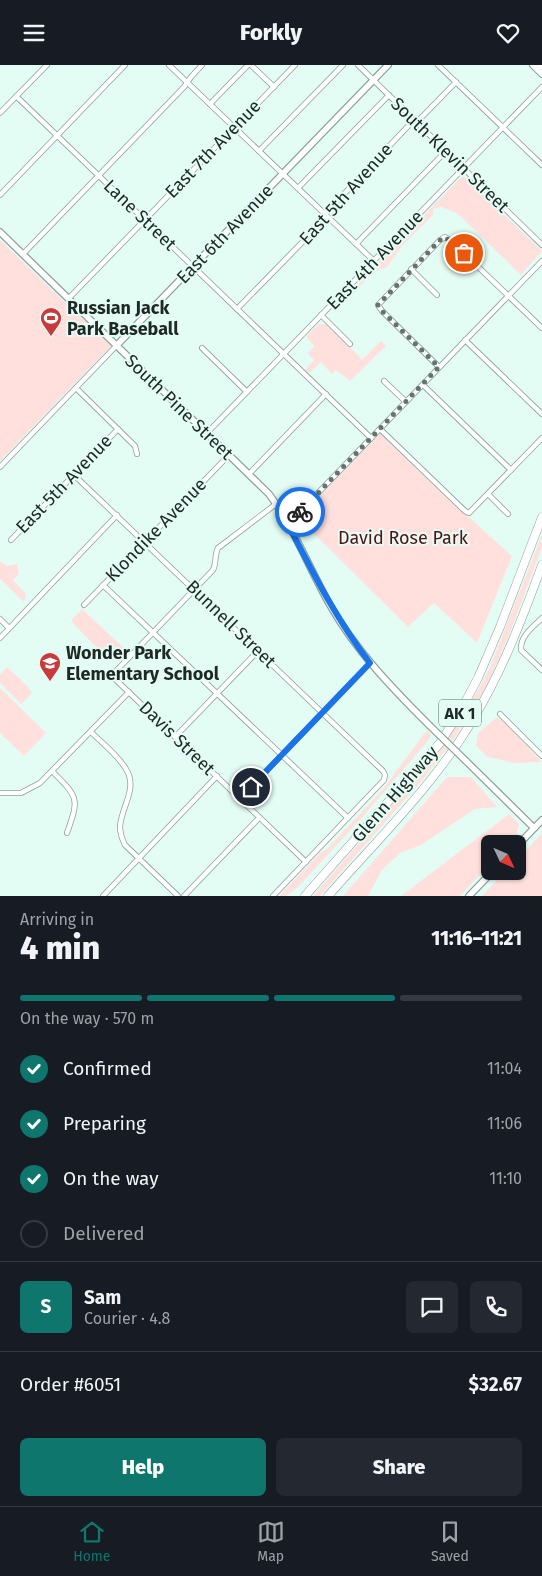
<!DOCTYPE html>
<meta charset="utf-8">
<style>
:root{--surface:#171b24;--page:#242831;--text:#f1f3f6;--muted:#9ea1a6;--line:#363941;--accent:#0f766e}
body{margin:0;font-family:"Fira Sans",sans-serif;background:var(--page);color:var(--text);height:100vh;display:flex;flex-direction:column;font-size:19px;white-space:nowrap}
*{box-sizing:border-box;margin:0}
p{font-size:16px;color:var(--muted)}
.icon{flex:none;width:28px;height:28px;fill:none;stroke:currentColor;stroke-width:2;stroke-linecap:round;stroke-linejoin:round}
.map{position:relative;height:831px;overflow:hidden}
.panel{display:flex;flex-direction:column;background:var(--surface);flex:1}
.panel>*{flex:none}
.needle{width:32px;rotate:134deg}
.tools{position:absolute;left:481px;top:770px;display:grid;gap:10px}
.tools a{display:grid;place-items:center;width:45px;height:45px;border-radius:8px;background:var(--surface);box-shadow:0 1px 4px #0004;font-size:25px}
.pin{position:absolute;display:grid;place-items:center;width:42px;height:42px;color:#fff;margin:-21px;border:2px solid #fff;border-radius:50%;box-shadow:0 1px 5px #0007}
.courier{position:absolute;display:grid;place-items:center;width:50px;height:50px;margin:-25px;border:4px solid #1a73e8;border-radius:50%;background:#fff;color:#222;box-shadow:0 1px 6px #0007}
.summary em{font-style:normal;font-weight:800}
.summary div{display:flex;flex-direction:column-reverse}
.summary{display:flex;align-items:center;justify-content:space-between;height:85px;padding:0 20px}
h1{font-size:32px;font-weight:800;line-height:38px}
.bar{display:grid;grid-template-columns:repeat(4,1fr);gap:8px 5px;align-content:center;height:60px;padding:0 20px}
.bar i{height:6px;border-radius:4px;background:var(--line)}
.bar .selected{background:var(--accent)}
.bar p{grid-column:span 4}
.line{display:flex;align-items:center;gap:12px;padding:0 20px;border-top:1px solid var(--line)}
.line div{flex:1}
.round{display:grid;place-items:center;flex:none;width:52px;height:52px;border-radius:8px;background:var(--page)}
ol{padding:0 20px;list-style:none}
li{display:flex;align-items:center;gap:15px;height:55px}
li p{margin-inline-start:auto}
li .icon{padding:5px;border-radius:50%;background:var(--accent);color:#fff;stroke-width:4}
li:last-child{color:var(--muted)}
li i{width:28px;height:28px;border:2px solid var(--line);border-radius:50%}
.button{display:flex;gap:10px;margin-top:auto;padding:10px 20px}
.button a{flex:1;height:58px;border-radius:8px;background:var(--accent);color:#fff;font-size:20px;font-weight:800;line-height:58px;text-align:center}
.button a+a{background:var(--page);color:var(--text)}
header{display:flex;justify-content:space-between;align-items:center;height:65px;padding:0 20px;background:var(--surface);font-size:22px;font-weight:800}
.tabs{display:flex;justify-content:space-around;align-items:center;height:70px;border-top:1px solid var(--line);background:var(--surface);font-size:14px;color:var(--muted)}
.tabs a{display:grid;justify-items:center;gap:2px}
.tabs .selected{color:var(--accent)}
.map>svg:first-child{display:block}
</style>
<header><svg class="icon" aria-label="menu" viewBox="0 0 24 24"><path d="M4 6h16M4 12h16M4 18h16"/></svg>Forkly<svg class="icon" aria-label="heart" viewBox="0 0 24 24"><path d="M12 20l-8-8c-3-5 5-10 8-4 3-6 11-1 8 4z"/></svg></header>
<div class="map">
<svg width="542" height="831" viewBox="0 0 542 831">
<rect width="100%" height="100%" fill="#e3fdf4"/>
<g fill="#ffe0dd">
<polygon points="463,110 542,186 521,210 457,148 441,142 433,144 433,150 402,181 387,202 376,206 345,235 341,236"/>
<polygon points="0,175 111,281 0,396"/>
<polygon points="319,259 326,259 355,287 362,295 381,276 386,281 350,316 336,305 332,309 321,297 309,308 305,305 314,295 308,289 314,281 306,272"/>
<polygon points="380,368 428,415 512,491 477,578 434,538 408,562 305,460 297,465 295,457"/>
<path d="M542,470V482C525,527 509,574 488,617C477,638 465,657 452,676L448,673L481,620L490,602Z"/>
<polygon points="0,496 7,501 17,499 19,509 13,515 26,529 24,537 0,514"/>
<polygon points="82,544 128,587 119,597 108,586 98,584 71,556"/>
<polygon points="7,602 26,620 32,628 21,639 0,618 0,610"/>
<polygon points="0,623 46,668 24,691 0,668"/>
<polygon points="497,652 506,659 542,697 514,698 487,692 476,680 478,668"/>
<polygon points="427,665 431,670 428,676 359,756 298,822 286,831 279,831 320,788 327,784 383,724"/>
<polygon points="442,679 447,683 424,713 320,831 313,831 405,725"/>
<polygon points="447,712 471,712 497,742 475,744 421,780 400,788 382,805 368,831 343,831"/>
<polygon points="509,749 519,759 516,771 509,779 490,779 490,799 460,831 401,831"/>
<polygon points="542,768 542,831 482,831 506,806 518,806 518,794"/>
</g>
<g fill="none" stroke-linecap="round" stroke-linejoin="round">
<g stroke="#89a198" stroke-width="6">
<g id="minor">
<polyline points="169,0 374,196"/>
<polyline points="251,0 274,22"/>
<polyline points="358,0 542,180"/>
<polyline points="438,0 542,100"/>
<polyline points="16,31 371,373"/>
<polyline points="210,39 248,0"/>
<polyline points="0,48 47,0"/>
<polyline points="259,86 343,0"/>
<polyline points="298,123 389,30"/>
<polyline points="0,130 125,0"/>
<polyline points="356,179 446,86"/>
<polyline points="23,189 184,22 191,12 202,0"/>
<polyline points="411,204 437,230"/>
<polyline points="69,233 295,0"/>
<polyline points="237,244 325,154 325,149 411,58 417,57 456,17"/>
<polyline points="321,250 350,279"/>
<polyline points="465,275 542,349"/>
<polyline points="202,283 247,327"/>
<polyline points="439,302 382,246 378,240 440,175 445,172 450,175 542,263"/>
<polyline points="384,316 406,337"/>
<polyline points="423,320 511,405"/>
<polyline points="76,323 135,381 137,389"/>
<polyline points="380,364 465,446 469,448 542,373"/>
<polyline points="207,368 542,22"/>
<polyline points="0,402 117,280"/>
<polyline points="249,409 326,329"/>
<polyline points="74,410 383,706 385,710 384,715 273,831"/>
<polyline points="488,429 508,449"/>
<path d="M276,439L218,483C214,491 217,497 213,505L117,605L114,610L115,614L306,797"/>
<polyline points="288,459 542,196"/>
<polyline points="11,475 118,364"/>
<polyline points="103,520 348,753"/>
<polyline points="84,540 229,390"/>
<path d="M542,553C533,562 520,571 521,585L542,605"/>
<polyline points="0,554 9,563"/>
<polyline points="0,573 117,450"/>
<polyline points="500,649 542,691"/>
<path d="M91,667C102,678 118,690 126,704C138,723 122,741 120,761C120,767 122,774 125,780L178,831"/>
<polyline points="175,672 259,585"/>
<path d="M53,707C79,733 79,734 67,768"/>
<polyline points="251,722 370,598"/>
<polyline points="0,728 21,728 40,718 129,627"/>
<polyline points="103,831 217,711"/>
<polyline points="184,831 259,753"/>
</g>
</g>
<g stroke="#89a198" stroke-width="8">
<g id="tertiary">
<path d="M0,167L269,429C294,463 309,503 330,540C356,586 392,623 429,660"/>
<polyline points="117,280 388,0"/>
<polyline points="466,696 534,763"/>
<polyline points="518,780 542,755"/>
<polyline points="469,831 493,806"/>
</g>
</g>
<g stroke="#89a198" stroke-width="8">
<g id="secondary">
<polyline points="533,0 542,9"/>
<polyline points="540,0 542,1"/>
</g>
</g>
<g stroke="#89a198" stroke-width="9">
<g id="motorway">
<polyline points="305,831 440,678 461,645 478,613 500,562 542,452"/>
<path d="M328,831C377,775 434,720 472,656C502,607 522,554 542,500"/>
</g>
</g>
<use href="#minor" stroke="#fff" stroke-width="4.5"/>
<use href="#tertiary" stroke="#fff" stroke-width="5.5"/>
<use href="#secondary" stroke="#fff" stroke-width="6"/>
<use href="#motorway" stroke="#fff" stroke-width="8"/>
<g stroke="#89a198" stroke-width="8" stroke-linecap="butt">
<polyline id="tertiary-bridge" points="429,660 466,696"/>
</g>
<use href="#tertiary-bridge" stroke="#fff" stroke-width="5.5"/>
</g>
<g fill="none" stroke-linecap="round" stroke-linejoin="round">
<polyline stroke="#64736d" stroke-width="5" stroke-dasharray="0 9" points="300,447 439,302 382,246 378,240 440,175 445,172 464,188"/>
<path stroke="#1a73e8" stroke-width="6" d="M251,722L370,598C336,554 313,508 288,459L300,447"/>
</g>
<defs>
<g id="stadium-pin" transform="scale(1.125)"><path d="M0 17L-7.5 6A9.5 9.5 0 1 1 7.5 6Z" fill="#c93a3d" stroke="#e3fdf4"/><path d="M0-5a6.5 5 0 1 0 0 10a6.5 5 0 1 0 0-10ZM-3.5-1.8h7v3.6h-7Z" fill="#fff"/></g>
<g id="school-pin" transform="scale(1.125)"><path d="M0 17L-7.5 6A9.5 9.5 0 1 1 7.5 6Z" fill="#c93a3d" stroke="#e3fdf4"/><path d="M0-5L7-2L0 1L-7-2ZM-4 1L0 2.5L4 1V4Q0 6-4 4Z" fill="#fff"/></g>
</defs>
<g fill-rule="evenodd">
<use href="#stadium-pin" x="51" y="253"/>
<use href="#school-pin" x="50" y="598"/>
</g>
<g text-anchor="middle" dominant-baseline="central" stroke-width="4" stroke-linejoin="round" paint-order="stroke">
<rect fill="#e3fdf4" stroke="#5a6863" stroke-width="1" x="439" y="634.5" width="42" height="27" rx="4"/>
<g font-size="16" font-weight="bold" fill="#1f2825">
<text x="460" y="648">AK 1</text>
</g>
<g font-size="18" fill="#1f2825" stroke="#e3fdf4">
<text transform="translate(213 84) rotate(-46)">East 7th Avenue</text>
<text transform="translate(450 90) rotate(44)">South Klevin Street</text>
<text transform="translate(346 129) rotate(-48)">East 5th Avenue</text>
<text transform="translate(140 150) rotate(44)">Lane Street</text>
<text transform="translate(225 169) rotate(-46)">East 6th Avenue</text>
<text transform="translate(375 195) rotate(-46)">East 4th Avenue</text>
<text transform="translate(179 342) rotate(44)">South Pine Street</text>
<text transform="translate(64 419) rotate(-46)">East 5th Avenue</text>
<text transform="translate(156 465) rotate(-46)">Klondike Avenue</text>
<text transform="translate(231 559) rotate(44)">Bunnell Street</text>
<text transform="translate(177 673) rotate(44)">Davis Street</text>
<text transform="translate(395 729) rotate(-49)">Glenn Highway</text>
</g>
<g font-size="18" font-weight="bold" fill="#1f2825" stroke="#e3fdf4" text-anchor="start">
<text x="67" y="243">Russian Jack<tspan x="67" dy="21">Park Baseball</tspan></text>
<text x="66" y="588">Wonder Park<tspan x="66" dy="21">Elementary School</tspan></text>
</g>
<g font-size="18" fill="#571113" stroke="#e3fdf4">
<text x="403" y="473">David Rose Park</text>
</g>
</g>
</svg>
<div class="tools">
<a><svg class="needle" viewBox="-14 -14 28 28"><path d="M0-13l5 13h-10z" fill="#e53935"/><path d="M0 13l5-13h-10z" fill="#9ea1a6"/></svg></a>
</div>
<div class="pin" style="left:464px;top:188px;background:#ea580c"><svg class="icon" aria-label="bag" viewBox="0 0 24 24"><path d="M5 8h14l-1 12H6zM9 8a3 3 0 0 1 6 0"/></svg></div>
<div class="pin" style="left:251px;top:722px;background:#1f2937"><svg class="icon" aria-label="home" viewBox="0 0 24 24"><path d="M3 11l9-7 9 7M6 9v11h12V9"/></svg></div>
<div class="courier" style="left:300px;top:447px"><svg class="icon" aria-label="bike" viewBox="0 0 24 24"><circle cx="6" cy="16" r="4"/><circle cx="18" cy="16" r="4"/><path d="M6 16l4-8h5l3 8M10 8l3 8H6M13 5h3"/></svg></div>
</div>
<section class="panel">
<div class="summary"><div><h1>4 min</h1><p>Arriving in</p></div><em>11:16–11:21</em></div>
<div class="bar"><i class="selected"></i><i class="selected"></i><i class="selected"></i><i></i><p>On the way · 570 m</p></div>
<ol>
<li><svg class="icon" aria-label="check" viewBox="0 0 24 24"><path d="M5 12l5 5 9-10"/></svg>Confirmed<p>11:04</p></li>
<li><svg class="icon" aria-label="check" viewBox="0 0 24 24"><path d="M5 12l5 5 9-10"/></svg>Preparing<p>11:06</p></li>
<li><svg class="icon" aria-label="check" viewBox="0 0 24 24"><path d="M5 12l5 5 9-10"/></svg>On the way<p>11:10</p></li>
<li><i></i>Delivered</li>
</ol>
<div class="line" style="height:90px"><b class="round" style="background:var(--accent);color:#fff">S</b><div><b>Sam</b><p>Courier · 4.8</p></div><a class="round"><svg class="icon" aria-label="chat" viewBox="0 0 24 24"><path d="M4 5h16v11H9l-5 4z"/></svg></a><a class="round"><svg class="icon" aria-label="phone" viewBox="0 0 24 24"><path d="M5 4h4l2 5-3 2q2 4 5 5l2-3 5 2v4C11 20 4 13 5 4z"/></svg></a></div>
<div class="line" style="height:65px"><div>Order #6051</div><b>$32.67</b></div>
<div class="button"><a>Help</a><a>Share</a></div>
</section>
<nav class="tabs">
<a class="selected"><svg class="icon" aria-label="home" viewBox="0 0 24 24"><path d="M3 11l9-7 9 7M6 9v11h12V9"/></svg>Home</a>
<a><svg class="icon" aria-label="map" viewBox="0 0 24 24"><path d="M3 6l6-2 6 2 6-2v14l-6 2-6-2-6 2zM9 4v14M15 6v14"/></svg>Map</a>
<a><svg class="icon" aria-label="saved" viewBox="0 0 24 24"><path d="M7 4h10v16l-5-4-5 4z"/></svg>Saved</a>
</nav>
